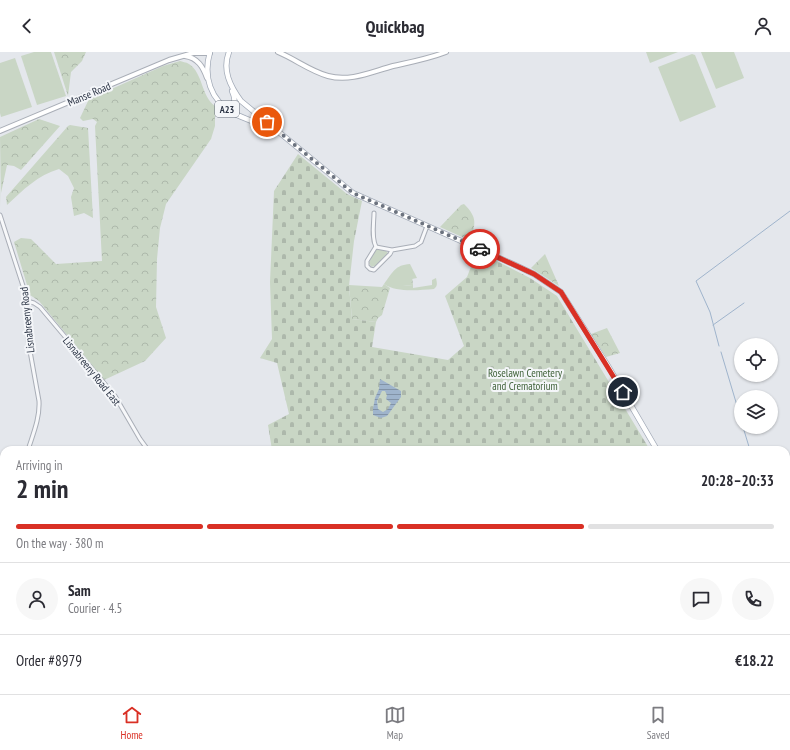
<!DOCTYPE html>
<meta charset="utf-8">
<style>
:root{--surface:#fff;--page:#f7f7f7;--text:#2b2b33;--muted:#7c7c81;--line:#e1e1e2;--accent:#d93025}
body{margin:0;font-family:"PT Sans Narrow",sans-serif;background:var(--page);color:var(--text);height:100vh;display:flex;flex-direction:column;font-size:15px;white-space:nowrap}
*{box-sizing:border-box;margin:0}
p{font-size:13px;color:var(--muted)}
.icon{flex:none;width:22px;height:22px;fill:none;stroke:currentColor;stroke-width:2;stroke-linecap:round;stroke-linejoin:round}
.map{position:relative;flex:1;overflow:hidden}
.panel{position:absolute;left:0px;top:394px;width:790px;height:248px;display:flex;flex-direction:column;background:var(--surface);border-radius:12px 12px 0 0;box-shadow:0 1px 3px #0004}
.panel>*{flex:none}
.controls{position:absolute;left:734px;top:286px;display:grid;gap:8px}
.controls a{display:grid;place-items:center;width:44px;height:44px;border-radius:50%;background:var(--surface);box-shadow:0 1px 3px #0004;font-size:20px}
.pin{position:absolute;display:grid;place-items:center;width:34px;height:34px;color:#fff;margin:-17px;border:2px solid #fff;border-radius:50%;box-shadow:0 1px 4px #0007}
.courier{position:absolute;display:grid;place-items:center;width:40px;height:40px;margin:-20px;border:3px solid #d93025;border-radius:50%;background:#fff;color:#222;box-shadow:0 1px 5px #0007}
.summary em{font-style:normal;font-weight:600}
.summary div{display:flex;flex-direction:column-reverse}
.summary{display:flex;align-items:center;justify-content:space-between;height:68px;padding:0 16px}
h1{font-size:26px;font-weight:600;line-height:30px}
.bar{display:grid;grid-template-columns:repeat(4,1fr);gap:6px 4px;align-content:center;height:48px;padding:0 16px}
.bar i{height:5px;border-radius:3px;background:var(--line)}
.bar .active{background:var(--accent)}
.bar p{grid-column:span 4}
.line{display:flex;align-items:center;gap:10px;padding:0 16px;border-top:1px solid var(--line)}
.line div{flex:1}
.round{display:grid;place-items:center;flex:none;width:42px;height:42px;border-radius:21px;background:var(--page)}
header{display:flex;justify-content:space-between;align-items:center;height:52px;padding:0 16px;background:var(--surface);font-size:18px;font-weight:600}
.tab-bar{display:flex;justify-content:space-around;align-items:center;height:56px;border-top:1px solid var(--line);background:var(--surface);font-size:11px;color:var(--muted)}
.tab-bar a{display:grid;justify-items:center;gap:2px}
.tab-bar .active{color:var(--accent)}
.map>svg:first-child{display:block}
</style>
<header><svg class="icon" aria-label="back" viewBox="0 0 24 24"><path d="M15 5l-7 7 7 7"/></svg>Quickbag<svg class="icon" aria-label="person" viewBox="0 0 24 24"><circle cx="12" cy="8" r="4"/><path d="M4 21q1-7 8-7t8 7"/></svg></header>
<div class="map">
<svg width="790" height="642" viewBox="0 0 790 642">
<defs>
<pattern id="forest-crowns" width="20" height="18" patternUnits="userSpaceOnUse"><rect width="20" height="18" fill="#c9d6c5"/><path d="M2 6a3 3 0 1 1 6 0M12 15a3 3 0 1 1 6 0" fill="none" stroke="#adb8ab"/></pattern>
<pattern id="cemetery-stones" width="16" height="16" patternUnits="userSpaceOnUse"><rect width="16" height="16" fill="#c9d6c5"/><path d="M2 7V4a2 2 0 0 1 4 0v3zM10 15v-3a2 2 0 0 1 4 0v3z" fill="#adb8ab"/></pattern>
<pattern id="water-rules" width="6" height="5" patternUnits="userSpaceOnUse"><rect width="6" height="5" fill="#9fb4cc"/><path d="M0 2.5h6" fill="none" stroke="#8293a7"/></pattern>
</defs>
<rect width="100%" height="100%" fill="#e4e7ec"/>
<g fill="#c9d6c5">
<polygon points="34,0 51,0 66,44 37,53 21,4"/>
<polygon points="646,0 678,0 650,11"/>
<polygon points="701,0 734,0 744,26 716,37"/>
<polygon points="692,2 695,3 716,55 680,70 658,15"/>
<polygon points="15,6 32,55 1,65 0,61 0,11"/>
<polygon points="375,197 385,198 388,201 375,214 371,215 369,211"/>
<path d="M410,212L417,226L412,227V224L403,231V234L413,233V236L432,233V228L436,226C437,231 438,234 434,237C419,238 397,241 384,232C393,220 395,213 410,212Z"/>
</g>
<g fill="url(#forest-crowns)">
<polygon points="54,0 86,0 82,9 71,20 68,44"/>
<path d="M180,9C182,10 186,10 189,12C203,21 201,44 215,54V74L211,87L166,152L160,176L157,207L156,255L166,286L145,309L104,328L39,249L30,243L14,190L21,186L31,187L56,212L102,209L95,74L97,70L93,67L83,69L80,66L89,47L163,14Z"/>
<polygon points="39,67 60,74 21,118 14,114 7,113 1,141 1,156 0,85"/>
<path d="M70,73L88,76L93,166L84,161L74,164L71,145L74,136L68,124L59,117C38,123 23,138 7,153L6,145L68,74Z"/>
<path d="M464,152C478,166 475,171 471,189L440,175L461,153Z"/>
<polygon points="545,202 559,234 531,216"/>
<polygon points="412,224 413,233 403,234 402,225"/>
<polygon points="384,232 390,236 382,263 378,266 376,270 352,267 349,233 382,235"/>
<polygon points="607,276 620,301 606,305 591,282"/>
<polygon points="786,587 790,589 790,611 786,604"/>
</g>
<g fill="url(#cemetery-stones)">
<polygon points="298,102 347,142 362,149 354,189 349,234 352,267 376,270 372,295 448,308 464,294 445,244 467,225 477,199 530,226 557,244 650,398 272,398 268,373 289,362 277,311 260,306 272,287 270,230 274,139"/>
<polygon points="786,624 790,631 790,642 449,642 450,638 786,638"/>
</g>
<g fill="url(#water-rules)" fill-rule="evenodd">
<path d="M380,327L401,339V345L387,364L381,366L373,363V357L375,346L379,337ZM382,339H385L387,343L386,347L391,351L388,357L383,360L378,357L377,349Z"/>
<polygon points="557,638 590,638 591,642 556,642"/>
</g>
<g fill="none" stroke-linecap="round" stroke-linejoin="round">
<g stroke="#9fb4cc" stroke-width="1">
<polyline points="713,273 744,251"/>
<polyline points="719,294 710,260 696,229 790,159"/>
<polyline points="721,300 741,367"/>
<polyline points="743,375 750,398"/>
<polyline points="786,588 790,590"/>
</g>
<g stroke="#a9aeb7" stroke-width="5">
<g id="street">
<path d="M374,161C374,171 371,185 376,195"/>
<path d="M0,163L25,240L28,288L39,349C40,366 33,382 28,398"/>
<polyline points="392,198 376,195 375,196 367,209 367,214 370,217 374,218 390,202 392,198 415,194 421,190 427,174"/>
<polyline points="27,249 34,251 40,255 115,344 140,387 148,398"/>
<polyline points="0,450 4,442"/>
<polyline points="254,638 256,642"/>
</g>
</g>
<g stroke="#a9aeb7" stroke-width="6">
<g id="secondary">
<path d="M278,0C295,7 310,19 328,24C350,30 371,20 393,14C411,10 428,7 446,0"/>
<path d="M185,4C198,6 203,15 207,26"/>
<polyline points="0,79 169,8 193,1 210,1"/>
</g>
</g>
<g stroke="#a3abb8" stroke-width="6">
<g id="primary">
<path d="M210,0C203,24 210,48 233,61C247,68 262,72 275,80"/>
<path d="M229,0C222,18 230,34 241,49L353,141L513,212L534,222L561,240L608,314L657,398"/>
<path d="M226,57L230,56C236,51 235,46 232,39"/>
<polyline points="786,611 790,618"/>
</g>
</g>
<use href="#street" stroke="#f7f8fa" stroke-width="3"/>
<use href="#secondary" stroke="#fff" stroke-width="4"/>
<use href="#primary" stroke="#fff" stroke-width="4.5"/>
</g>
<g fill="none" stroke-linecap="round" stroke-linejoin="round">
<polyline stroke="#6c737f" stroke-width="4" stroke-dasharray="0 7.2" points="267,70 353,141 480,197"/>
<polyline stroke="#d93025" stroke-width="5" points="480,197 534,222 561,240 623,340"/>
</g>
<g text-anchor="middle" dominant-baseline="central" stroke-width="4" stroke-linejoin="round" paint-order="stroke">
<rect fill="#f4f6f9" stroke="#676e7b" stroke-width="1" x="215" y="49" width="24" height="16" rx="3"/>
<g font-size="10" font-weight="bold" fill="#2b3445">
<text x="227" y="57">A23</text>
</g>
<g font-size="11" fill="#2b3445" stroke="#f4f6f9">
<text transform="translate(89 42) rotate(-23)">Manse Road</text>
<text transform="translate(27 268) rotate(-96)">Lisnabreeny Road</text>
<text transform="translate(92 319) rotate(51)">Lisnabreeny Road East</text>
</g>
<g font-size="11" fill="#3f6138" stroke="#f4f6f9">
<text x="525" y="321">Roselawn Cemetery<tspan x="525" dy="13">and Crematorium</tspan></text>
</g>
</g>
</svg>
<div class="controls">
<a><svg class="icon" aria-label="locate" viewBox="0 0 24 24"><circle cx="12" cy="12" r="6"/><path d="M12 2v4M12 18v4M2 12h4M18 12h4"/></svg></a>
<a><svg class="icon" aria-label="layers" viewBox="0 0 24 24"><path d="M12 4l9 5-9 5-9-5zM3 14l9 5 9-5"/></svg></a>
</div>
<div class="pin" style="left:267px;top:70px;background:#ea580c"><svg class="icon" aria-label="bag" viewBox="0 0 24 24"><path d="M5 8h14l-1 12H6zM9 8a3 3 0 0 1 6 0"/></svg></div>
<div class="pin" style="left:623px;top:340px;background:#1f2937"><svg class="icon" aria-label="home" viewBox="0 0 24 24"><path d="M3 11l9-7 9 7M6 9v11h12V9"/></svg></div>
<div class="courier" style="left:480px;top:197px"><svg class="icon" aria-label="car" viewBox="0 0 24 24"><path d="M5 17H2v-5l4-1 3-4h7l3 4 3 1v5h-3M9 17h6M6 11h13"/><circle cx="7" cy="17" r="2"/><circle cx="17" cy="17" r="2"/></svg></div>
<section class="panel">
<div class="summary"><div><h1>2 min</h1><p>Arriving in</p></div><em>20:28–20:33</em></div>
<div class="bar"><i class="active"></i><i class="active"></i><i class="active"></i><i></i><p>On the way · 380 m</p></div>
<div class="line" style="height:72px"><a class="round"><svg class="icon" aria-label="person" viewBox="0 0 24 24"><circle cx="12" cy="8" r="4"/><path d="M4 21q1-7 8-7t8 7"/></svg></a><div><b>Sam</b><p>Courier · 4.5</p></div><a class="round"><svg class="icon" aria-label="chat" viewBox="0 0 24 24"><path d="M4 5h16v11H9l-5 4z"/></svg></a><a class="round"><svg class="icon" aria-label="phone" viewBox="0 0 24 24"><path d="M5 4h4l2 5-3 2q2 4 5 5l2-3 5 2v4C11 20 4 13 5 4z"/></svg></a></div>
<div class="line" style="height:52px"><div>Order #8979</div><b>€18.22</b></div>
</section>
</div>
<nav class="tab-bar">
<a class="active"><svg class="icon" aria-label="home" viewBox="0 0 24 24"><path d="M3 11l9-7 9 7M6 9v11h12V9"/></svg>Home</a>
<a><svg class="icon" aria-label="map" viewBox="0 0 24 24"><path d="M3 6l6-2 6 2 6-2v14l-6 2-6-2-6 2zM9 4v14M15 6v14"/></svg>Map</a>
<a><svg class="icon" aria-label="saved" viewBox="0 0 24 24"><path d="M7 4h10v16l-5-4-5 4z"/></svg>Saved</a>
</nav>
